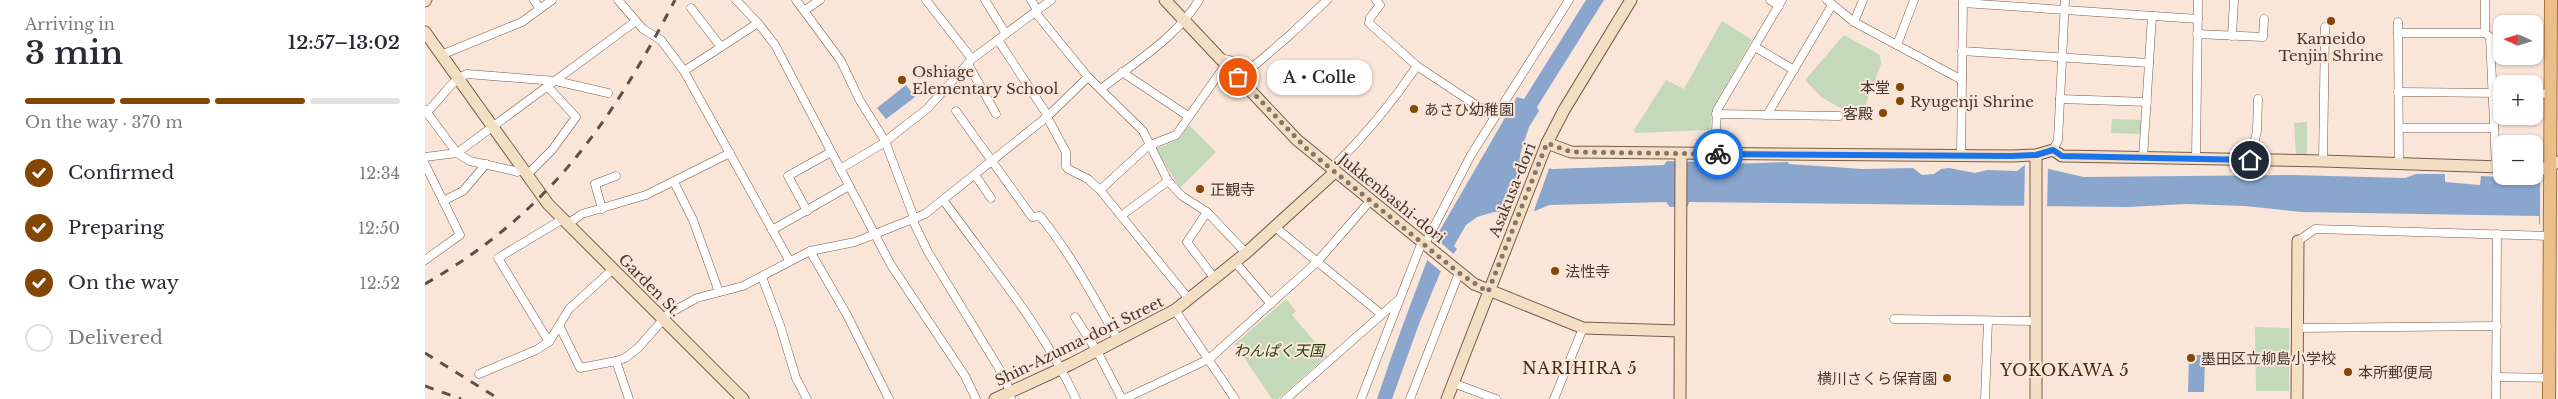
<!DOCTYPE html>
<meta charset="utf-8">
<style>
:root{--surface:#fff;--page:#f2f2f3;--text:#2b2b33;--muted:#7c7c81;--line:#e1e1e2;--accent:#834603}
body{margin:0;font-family:"Libre Baskerville","Noto Sans JP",serif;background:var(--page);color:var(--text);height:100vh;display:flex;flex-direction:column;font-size:19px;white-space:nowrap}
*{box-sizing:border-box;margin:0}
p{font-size:16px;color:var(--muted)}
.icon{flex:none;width:28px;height:28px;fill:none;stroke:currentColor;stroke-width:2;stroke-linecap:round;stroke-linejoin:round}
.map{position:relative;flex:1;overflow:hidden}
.drawer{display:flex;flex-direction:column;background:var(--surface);width:425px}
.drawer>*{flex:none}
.needle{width:32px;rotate:274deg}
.tools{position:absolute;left:2068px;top:15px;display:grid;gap:10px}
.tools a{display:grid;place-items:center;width:50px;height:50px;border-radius:10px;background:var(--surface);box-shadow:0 1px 4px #0004;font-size:25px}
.pin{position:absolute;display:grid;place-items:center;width:42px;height:42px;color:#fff;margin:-21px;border:2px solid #fff;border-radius:50%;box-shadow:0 1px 5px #0007}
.courier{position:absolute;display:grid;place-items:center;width:50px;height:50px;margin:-25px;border:4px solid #1a73e8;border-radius:50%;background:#fff;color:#222;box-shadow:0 1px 6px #0007}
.bubble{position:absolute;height:35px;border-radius:15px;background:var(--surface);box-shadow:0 1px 4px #0004;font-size:16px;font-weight:600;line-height:35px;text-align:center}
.summary em{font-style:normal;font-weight:600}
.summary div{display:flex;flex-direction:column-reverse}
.summary{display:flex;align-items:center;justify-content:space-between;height:85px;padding:0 25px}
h1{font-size:32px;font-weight:600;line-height:38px}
.bar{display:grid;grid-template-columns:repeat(4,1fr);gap:8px 5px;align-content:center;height:60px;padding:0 25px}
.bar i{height:6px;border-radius:4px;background:var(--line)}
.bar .selected{background:var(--accent)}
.bar p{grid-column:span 4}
ol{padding:0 25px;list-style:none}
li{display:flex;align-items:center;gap:15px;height:55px}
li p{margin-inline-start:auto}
li .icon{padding:5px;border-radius:50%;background:var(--accent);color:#fff;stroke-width:4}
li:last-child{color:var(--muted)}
li i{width:28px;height:28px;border:2px solid var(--line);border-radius:50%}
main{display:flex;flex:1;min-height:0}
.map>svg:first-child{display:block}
</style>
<main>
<section class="drawer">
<div class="summary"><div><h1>3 min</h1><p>Arriving in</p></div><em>12:57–13:02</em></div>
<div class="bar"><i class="selected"></i><i class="selected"></i><i class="selected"></i><i></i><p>On the way · 370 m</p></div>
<ol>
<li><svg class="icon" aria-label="check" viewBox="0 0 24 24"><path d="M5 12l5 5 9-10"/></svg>Confirmed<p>12:34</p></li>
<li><svg class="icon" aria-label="check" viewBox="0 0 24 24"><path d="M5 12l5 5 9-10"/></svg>Preparing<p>12:50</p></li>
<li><svg class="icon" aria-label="check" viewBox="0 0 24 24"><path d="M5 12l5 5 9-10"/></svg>On the way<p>12:52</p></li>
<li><i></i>Delivered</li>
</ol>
</section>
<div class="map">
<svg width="2133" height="399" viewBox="0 0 2133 399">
<rect width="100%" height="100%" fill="#fae5d9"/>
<g fill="#c4d8ba">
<polygon points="1297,21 1327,40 1288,108 1285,130 1210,133 1209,130 1241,80 1259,89"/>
<polygon points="1419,35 1455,55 1456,64 1435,119 1396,97 1380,80"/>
<polygon points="1687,119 1717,120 1717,134 1686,133"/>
<polygon points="1882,122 1882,155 1871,155 1869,123"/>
<polygon points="764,125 791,152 755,188 731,149 754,139"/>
<polygon points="861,299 871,311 867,315 902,356 853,399 847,399 810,344"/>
<polygon points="1830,327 1864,328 1864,391 1831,391"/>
</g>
<g fill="#8aa6cd">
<path d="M1161,0H1179L1112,107L1114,111L1104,127L1095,155V158L1099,157L1110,164L1127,169L1239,165L1242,161L1274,162L1277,165L1363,162L1364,164L1437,169L1488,168L1497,175L1509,174L1516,169L1524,168L1550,173L1562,170L1592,171L1601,164L1659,177L1867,175L1980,178L1991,174H2020V182L2055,185L2056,176L2111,179L2133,177V224H2114V216L1876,212L1820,206L1761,204L1703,207L1264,202L1263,206L1245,207L1241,202L1124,205L1110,211L1069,212L1052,217L1041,225L1029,246L1032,249L1015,273L994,324L967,399H952C970,344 991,290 1011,237L1092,97L1099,99Z"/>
<polygon points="481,85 490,97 461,119 452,108"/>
<polygon points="1764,355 1780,355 1779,392 1763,392"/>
</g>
<g fill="#fae5d9">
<polygon points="1100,154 1111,162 1125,166 1108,213 1077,213"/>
<polygon points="1600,162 1623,166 1622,212 1599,212"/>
<rect x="2115" y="174" width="18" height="53"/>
<polygon points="1009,237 1031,256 1019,274 1001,259"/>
</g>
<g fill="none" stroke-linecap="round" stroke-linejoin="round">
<g stroke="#795c4b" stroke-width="9">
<g id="street">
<polyline points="109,0 115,9"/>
<polyline points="193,0 218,29 236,40 259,71 364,260"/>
<polyline points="311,0 333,23 350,45 466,265 540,376 551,399"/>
<polyline points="371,0 416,61 434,99 460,141 488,215 489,223 503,252 581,380 586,399"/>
<polyline points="501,0 547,59"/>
<polyline points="560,0 581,34"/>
<polyline points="606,0 612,10"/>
<polyline points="951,0 955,5 945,18 944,23 992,66 1069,117"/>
<polyline points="1345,0 1354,6"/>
<polyline points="1402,0 1429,22 1537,80"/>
<polyline points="1538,3 1773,19"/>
<polyline points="266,8 296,47"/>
<polyline points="380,10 395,0"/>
<polyline points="610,12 663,77 718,131 743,181 757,196 782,212 821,253"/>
<polyline points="1429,22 1438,0"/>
<polyline points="1973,22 1974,164"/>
<polyline points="1973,33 2060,33 2060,0"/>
<polyline points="2060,33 2065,37 2071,167"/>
<polyline points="1772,34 1838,37 1839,19"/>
<polyline points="1807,36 1809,0"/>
<polyline points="573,40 623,116"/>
<polyline points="1472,45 1489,0"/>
<polyline points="1330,47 1369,70"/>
<polyline points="1537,51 1724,63"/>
<polyline points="16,55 97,22 127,0"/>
<polyline points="795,58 829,66 866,34 902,0"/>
<polyline points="543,64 571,114"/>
<polyline points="259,71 333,23"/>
<polyline points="697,72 763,116"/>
<path d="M676,89C710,62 751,38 774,0"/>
<polyline points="1973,92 2076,93"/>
<polyline points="2109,93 2126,94"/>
<polyline points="1635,99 1722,102"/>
<polyline points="0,110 32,153 211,21"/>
<path d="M531,111L607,217L615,216C646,254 669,298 693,340"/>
<path d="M0,113C15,102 24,81 42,74L131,81L183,93"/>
<polyline points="1291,114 1414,116"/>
<polyline points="1342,115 1407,5"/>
<polyline points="622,117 641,152 641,166 643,169 663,179 675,190 764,299"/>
<polyline points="1974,128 2069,128"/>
<polyline points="1628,150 1633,140 1640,0"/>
<polyline points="1290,154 1292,110 1357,0"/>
<polyline points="1536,155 1538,0"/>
<polyline points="0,157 32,153 45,161 86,170 92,172 97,169"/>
<polyline points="1718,158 1727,16"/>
<polyline points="1771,159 1773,0"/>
<polyline points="1825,160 1832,131 1833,99"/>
<polyline points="1898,161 1900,27"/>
<polyline points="0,164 35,235 0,260"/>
<polyline points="415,169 457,144 485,122 502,109 547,59 626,0"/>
<path d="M906,169C938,138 967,103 992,66"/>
<polyline points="102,175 127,150 151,117 123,87"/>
<polyline points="550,175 566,198"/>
<polyline points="249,182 268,220 294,292"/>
<polyline points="675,190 723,146 751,135 801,64"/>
<polyline points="18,201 38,191 61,164"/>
<path d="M519,201C565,265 618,327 651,399"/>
<polyline points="177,209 170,184 191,176"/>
<polyline points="382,211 363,176 406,152"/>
<polyline points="782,212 762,242 790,279"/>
<polyline points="696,216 743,181"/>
<polyline points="143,224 157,214 221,195 305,153"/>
<polyline points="850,227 956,314"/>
<polyline points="347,230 424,186"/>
<polyline points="1873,241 1890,229 2125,236"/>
<polyline points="1000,244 1046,155 1144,0"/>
<polyline points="385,251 422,315 464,399"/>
<polyline points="810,262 846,304"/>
<polyline points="337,277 355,325 371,378 382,399"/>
<polyline points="750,310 810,399"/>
<polyline points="650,317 672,351 697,399"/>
<polyline points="1469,319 1611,321"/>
<polyline points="135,327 155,368 191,361"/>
<polyline points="1873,328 2072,326"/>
<polyline points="124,342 73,258 138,219"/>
<polyline points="54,374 111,350 124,342 144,309 188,269"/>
<polyline points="2071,377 2124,378"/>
<polyline points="1028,383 1071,399"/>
<polyline points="204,399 191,361 200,358 213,348 243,314 272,298 318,286 385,251 430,242 500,214 623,116 663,77"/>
<polyline points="699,399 784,359 892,262 945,201"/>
<polyline points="861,399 972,301"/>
<polyline points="936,399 997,242"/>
<polyline points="985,399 1034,273"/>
<polyline points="1129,399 1158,328"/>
<polyline points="1560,399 1563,321"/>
<polyline points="2071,399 2072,234"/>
</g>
</g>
<g stroke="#795c4b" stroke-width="13">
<g id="secondary">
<polyline points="740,0 872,140 1049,284 1158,328 1255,331"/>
<polyline points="0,1 1,0"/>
<polyline points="0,32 123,204 318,399"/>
<polyline points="1122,143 1146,152 1587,156 1611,155 1628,150 1637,156 1898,161 2076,167"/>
<polyline points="1611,155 1611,399"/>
<polyline points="2109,169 2118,169 2133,162"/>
<polyline points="570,399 646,364 750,310 821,253 910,172"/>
<polyline points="1022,399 1122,143 1139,110 1206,0"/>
<polyline points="1255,399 1256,155"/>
<polyline points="1872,399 1873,241"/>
</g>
</g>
<g stroke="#a97438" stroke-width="14">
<polyline id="primary" points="2124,399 2126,0"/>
</g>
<use href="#street" stroke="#fff" stroke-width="8"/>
<use href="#secondary" stroke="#f5dfc4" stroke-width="11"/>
<use href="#primary" stroke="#ebbf89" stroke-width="12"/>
<g stroke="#5e4f47" stroke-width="3" stroke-dasharray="9 9" stroke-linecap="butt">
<path d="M0,284C125,212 185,124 250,0"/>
<polyline points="0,353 74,399"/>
<polyline points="0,386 36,399"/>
</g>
</g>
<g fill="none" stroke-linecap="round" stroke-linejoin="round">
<polyline stroke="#86756c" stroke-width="5" stroke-dasharray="0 9" points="813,77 883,150 1034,273 1063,292 1122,143 1146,152 1293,154"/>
<polyline stroke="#1a73e8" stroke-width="6" points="1293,154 1587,156 1611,155 1628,150 1637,156 1825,160"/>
</g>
<g fill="#834603" stroke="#fae5d9" stroke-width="2">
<circle cx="1906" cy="21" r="5"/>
<circle cx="477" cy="80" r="5"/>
<circle cx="1475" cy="87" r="5"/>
<circle cx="1475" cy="101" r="5"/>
<circle cx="989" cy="109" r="5"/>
<circle cx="1458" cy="113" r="5"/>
<circle cx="775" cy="189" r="5"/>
<circle cx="1130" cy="271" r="5"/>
<circle cx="1766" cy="358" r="5"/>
<circle cx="1923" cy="372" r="5"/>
<circle cx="1522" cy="378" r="5"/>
</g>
<g text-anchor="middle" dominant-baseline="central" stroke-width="4" stroke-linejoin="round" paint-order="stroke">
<g font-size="15" fill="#473931" stroke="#fae5d9" text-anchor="start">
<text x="1906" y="38" text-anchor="middle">Kameido<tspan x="1906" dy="17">Tenjin Shrine</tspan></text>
<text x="487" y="71">Oshiage<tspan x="487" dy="17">Elementary School</tspan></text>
<text x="1465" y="87" text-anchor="end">本堂</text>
<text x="1485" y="101">Ryugenji Shrine</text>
<text x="999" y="109">あさひ幼稚園</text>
<text x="1448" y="113" text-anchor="end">客殿</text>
<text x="785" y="189">正観寺</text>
<text x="1140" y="271">法性寺</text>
<text x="1776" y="358">墨田区立柳島小学校</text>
<text x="1933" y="372">本所郵便局</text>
<text x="1512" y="378" text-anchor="end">横川さくら保育園</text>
</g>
<g font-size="15" fill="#473931" stroke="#fae5d9">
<text transform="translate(1087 190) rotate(-68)">Asakusa-dori</text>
<text transform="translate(967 198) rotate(39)">Jukkenbashi-dori</text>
<text transform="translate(225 285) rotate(45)">Garden St.</text>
<text transform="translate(654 341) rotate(-26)">Shin-Azuma-dori Street</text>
</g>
<g font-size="15" font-style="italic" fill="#234608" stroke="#fae5d9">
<text x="854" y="350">わんぱく天国</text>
</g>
<g font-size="16" letter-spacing="1" fill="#48290f" stroke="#fae5d9">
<text x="1155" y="368">NARIHIRA 5</text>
<text x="1640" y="370">YOKOKAWA 5</text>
</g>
</g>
</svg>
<div class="tools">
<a><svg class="needle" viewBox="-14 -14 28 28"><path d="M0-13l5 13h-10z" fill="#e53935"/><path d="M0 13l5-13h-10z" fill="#7c7c81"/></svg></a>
<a>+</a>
<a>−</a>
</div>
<div class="pin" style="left:813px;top:77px;background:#ea580c"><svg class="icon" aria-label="bag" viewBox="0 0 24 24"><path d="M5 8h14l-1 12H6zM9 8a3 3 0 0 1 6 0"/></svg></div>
<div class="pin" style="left:1825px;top:160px;background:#1f2937"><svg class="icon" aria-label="home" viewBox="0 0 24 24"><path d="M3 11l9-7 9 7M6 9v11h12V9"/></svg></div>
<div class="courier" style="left:1293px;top:154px"><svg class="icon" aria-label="bike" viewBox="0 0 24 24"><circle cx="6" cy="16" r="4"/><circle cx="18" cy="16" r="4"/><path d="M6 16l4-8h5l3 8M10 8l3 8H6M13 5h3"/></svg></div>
<div class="bubble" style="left:842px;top:60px;width:105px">A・Colle</div>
</div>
</main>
